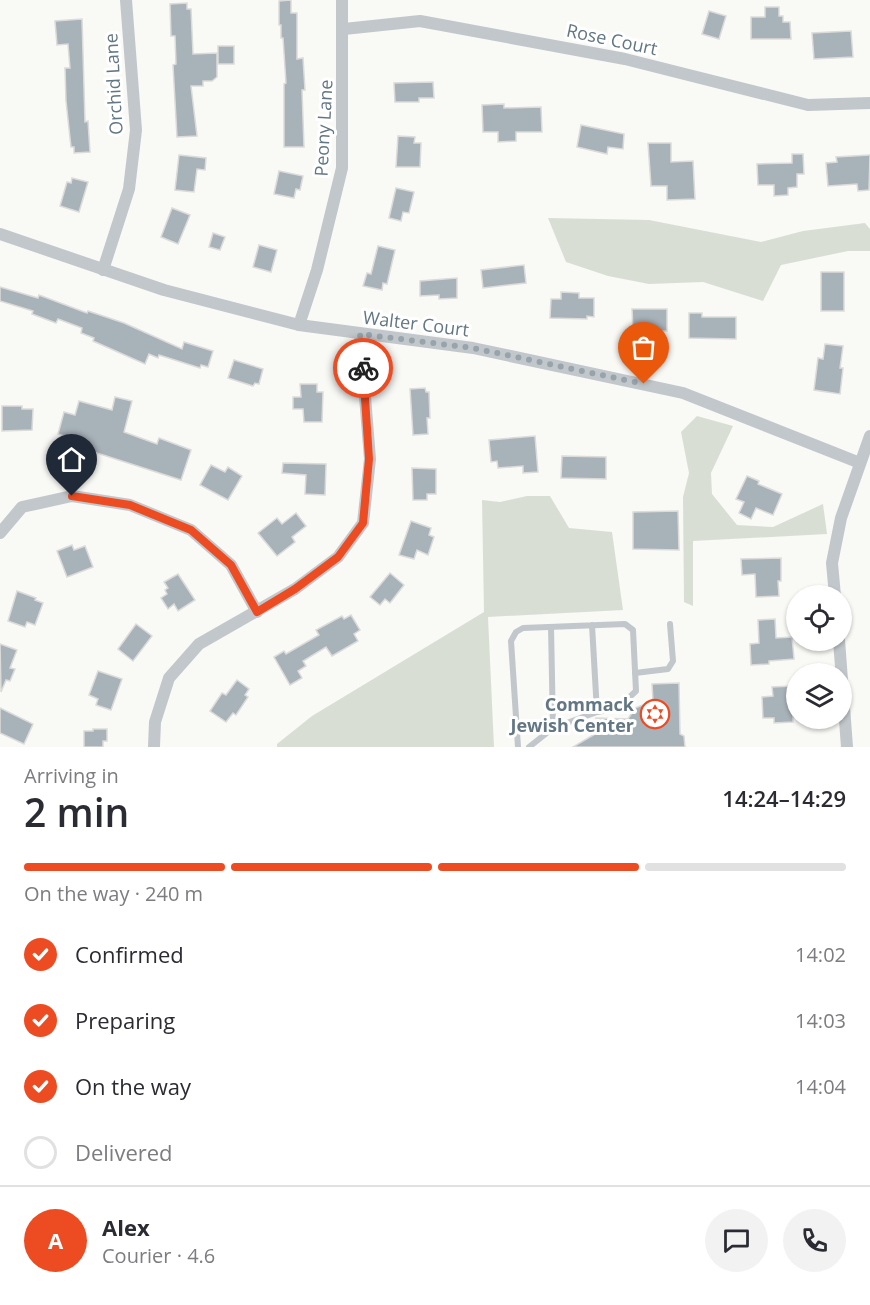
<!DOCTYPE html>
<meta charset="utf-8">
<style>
:root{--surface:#fff;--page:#f2f2f3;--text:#2b2b33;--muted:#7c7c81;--line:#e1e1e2;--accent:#ed4b22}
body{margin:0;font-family:"Open Sans",sans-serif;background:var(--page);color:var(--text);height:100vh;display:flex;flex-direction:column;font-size:22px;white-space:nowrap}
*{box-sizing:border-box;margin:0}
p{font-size:20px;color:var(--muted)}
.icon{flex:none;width:33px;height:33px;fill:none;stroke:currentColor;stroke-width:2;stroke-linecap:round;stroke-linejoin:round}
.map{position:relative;height:747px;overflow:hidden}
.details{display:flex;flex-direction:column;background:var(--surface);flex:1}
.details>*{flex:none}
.fabs{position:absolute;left:786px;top:585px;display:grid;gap:12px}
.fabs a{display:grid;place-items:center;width:66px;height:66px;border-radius:50%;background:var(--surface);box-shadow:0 2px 4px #0004;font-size:30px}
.pin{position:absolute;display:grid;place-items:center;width:51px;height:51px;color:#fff;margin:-62px -26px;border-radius:50% 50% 50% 0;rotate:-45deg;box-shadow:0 0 6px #0007}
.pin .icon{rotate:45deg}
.courier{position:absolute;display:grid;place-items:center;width:60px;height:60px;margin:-30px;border:4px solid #ed4b22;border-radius:50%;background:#fff;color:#222;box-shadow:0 2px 8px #0007}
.headline em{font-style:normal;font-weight:600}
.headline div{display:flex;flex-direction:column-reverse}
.headline{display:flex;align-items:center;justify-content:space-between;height:102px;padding:0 24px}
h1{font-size:39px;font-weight:600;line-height:45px}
.bar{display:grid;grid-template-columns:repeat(4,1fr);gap:9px 6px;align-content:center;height:72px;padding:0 24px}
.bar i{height:8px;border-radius:4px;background:var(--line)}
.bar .active{background:var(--accent)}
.bar p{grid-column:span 4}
.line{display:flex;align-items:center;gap:15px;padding:0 24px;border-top:2px solid var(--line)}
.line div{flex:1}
.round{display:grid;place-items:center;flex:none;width:63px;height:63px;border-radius:32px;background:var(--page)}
ol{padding:0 24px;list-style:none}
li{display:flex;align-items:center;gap:18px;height:66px}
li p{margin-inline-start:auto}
li .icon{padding:6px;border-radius:50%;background:var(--accent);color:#fff;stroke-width:4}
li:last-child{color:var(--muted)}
li i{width:33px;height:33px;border:3px solid var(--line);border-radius:50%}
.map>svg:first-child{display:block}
</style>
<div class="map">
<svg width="870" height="747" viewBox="0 0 870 747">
<rect width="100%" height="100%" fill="#f9f9f6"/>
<g fill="#d9ded5">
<polygon points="548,218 649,220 761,242 803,231 865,223 870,229 870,251 848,251 781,265 763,301 703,282 649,284 608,276 566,262"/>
<polygon points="697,416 733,426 711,473 712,494 737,525 773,527 823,504 827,534 693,541 693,606 684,602 683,497 689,473 681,432"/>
<polygon points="527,496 550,496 569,528 612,532 623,610 488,617 494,747 277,747 277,744 312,716 484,612 482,500 500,502"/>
</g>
<g fill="#a8b2b9" stroke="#dbdbd9" stroke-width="1.5">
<polygon points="291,0 291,13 297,13 297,59 303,58 305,90 302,90 304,147 284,147 284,84 286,83 283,38 281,38 281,25 279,25 279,1"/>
<polygon points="187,3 187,9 191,9 193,54 217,53 217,77 212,81 203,81 203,86 191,86 197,136 177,137 173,65 176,64 175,36 171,36 170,4"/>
<polygon points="765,7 779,7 779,16 783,16 783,22 790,22 791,39 751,39 751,17 765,17"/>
<polygon points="709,11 726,16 719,39 702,34"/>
<polygon points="82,19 85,122 88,121 90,152 74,153 74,147 71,147 66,101 65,68 70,68 68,44 57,45 55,21"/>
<polygon points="851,31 853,57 814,59 812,33"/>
<rect x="218" y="46" width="16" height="18"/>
<polygon points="433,82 434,98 419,98 419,102 395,102 394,83"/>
<polygon points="504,104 504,108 541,107 542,132 516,132 516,141 498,142 498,132 483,132 482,105"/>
<polygon points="581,125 624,134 623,149 608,147 607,154 577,147"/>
<polygon points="398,136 415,137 414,143 421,143 420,167 396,167"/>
<polygon points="648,143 671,143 671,162 693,161 695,199 667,200 667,186 651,186"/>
<polygon points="792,154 803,154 804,174 797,174 797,187 788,188 788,195 774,196 774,185 758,185 757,164 792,163"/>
<polygon points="179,155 206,158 205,170 197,169 194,192 175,190"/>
<polygon points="870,155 869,190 858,191 857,184 828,186 826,163 837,162 836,157"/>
<polygon points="279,171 303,176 300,190 296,189 294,198 274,194"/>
<polygon points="72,178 88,182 79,212 60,206 67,182 71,183"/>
<polygon points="396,188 414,192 409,213 403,212 401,221 389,218"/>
<polygon points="172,208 190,215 178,244 161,237"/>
<polygon points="213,233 225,237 220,250 209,247"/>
<polygon points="259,245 277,250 271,272 253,267"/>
<polygon points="378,246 395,250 387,284 383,283 382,290 363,286 367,273 371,274"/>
<polygon points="524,265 526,283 483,288 481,270"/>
<rect x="821" y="272" width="23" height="39"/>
<polygon points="457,278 457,298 439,299 439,295 420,296 420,281"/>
<polygon points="0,287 38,298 39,295 87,313 88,311 124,323 182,349 184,342 213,351 208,367 201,365 200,368 159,355 158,358 149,354 145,364 93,341 94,338 81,333 82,328 58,319 56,323 32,314 33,311 0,301"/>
<polygon points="561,292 579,293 579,298 594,298 594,317 587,316 587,319 550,318 551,299 561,299"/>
<polygon points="632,309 667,309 667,331 633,331"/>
<polygon points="689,313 702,313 702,317 736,317 736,339 689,338"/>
<polygon points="825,344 843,346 840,368 843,368 840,394 814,390 818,358 823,359"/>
<polygon points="234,360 263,369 259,384 255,383 253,386 228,378"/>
<polygon points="300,384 317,384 317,392 323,392 322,422 304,422 303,409 293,409 293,397 301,397"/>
<polygon points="425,388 426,392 429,392 430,418 427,418 428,434 413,435 410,389"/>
<polygon points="115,397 132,401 124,432 157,444 159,438 191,450 181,480 69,444 71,438 58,434 64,412 75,415 79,401 112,410"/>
<polygon points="2,406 22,406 22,409 33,409 32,430 2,431"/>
<polygon points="535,436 538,472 523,473 523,466 498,468 497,461 491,462 489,440"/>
<polygon points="562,456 606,457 606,479 561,478"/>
<polygon points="283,463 326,464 325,495 305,494 306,475 282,473"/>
<polygon points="211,465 225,472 228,467 242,476 228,500 200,485"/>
<polygon points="412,468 436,469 436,494 427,494 427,500 413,500"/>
<polygon points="747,476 759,481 758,484 782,494 773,515 756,508 751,519 739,513 744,502 736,499"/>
<polygon points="678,511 679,550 633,549 633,512"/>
<polygon points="296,513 306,526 292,537 295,542 277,556 258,533 277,518 282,524"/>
<polygon points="411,521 431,528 429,535 434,537 428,555 417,550 414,559 399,555"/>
<polygon points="72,545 74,550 85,546 93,567 67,577 57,551"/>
<polygon points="781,558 781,581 778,581 779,596 756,597 755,574 742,575 741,559"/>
<polygon points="390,573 404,585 390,603 385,599 380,605 370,597"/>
<polygon points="178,574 195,600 178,611 174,604 168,609 161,598 167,594 165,590 168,588 164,582"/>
<polygon points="17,591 36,598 35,600 43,603 35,625 27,622 25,627 8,621"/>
<polygon points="351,615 360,630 354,634 358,641 332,656 326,647 303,661 306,666 298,671 302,678 290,685 274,657 284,651 286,654 319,635 316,630 342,616 344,619"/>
<polygon points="775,619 776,638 792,637 794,659 769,661 769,664 751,665 750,644 759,643 758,620"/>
<polygon points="136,624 152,636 133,661 118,649"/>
<polygon points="0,644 17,650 10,668 15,669 10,681 6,680 1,692"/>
<polygon points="98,671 122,679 111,710 96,705 98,699 89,695"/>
<polygon points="237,680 249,689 245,695 248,697 236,715 233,713 226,722 210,711 222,693 226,695"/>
<polygon points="679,683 680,734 684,736 685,747 573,747 595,734 596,718 628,719 635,708 653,701 652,684"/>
<polygon points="793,686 796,714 793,714 793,722 774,723 774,718 763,718 762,697 773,696 772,687"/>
<polygon points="0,708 33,724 24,744 0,733"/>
<polygon points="93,729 107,729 107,741 103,741 103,747 84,747 84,731 93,731"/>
</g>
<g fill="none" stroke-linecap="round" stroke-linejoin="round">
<g stroke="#c2c7cb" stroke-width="6">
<polyline points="635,673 668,669 673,661 670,624"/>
<polyline points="553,728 597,712"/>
<polyline points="518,747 511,641 516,632 523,628 625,624 633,630 636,691 618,708 597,712 592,625"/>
<polyline points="529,747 553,728 551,627"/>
</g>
<g stroke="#c2c7cb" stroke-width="12">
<polyline points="344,29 420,21 625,59 808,105 870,103"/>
<polyline points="0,234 164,290 299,325 473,348 683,393 860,463"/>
<polyline points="103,270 129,189 136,130 126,0"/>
<polyline points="299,325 317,270 342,168 342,0"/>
<polyline points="0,533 22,507 72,496 130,505 191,530 231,565 257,612"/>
<polyline points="835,596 832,563 841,518 870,436"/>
<polyline points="839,640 847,747"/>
<polyline points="154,747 155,722 169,678 199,644 295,589 338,557 363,523 370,459 360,334"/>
</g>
</g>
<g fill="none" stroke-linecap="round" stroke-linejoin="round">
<polyline stroke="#97a4ab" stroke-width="6" stroke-dasharray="0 10.8" points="363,368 360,334 473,348 644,384"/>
<polyline stroke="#ed4b22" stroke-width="8" points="72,496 130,505 191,530 231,565 257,612 295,589 338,557 363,523 369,459 363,368"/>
</g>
<defs>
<g id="synagogue-ring" transform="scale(1.5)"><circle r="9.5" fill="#fff" stroke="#ed4b22" stroke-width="1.5"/><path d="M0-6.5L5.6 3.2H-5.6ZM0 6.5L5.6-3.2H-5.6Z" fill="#ed4b22"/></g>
</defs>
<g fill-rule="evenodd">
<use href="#synagogue-ring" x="655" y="714"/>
</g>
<g text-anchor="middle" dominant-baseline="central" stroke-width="6" stroke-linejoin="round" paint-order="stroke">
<g font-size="18" fill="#627683" stroke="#fff">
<text transform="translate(612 39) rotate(12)">Rose Court</text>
<text transform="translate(113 84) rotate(-93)">Orchid Lane</text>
<text transform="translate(323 128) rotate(-87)">Peony Lane</text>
<text transform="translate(416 323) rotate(7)">Walter Court</text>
</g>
<g font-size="18" font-weight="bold" fill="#627683" stroke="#fff" text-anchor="end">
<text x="634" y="704">Commack<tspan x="634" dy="21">Jewish Center</tspan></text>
</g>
</g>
</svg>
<div class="fabs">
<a><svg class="icon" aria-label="locate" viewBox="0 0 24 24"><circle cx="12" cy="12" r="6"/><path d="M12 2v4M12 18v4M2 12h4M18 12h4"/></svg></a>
<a><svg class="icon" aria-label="layers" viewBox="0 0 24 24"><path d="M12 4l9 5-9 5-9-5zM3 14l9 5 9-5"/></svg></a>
</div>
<div class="pin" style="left:644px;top:384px;background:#ea580c"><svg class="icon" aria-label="bag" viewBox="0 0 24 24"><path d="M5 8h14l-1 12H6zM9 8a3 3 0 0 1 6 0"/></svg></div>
<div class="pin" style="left:72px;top:496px;background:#1f2937"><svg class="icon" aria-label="home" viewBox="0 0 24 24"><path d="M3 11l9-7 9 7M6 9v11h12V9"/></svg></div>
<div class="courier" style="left:363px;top:368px"><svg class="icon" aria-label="bike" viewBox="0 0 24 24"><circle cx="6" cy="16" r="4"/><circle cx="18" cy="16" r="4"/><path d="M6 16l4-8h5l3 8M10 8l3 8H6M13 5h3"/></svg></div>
</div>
<section class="details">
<div class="headline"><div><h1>2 min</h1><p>Arriving in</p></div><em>14:24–14:29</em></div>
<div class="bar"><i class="active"></i><i class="active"></i><i class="active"></i><i></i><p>On the way · 240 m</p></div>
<ol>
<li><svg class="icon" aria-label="check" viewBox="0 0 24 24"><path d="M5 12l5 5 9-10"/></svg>Confirmed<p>14:02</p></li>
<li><svg class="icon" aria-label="check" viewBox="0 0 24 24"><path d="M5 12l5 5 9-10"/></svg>Preparing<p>14:03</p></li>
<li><svg class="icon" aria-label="check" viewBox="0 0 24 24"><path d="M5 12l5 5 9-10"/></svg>On the way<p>14:04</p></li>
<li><i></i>Delivered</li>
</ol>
<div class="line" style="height:108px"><b class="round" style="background:var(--accent);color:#fff">A</b><div><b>Alex</b><p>Courier · 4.6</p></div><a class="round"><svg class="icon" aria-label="chat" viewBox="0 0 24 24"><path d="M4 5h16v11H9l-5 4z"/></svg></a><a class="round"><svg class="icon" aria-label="phone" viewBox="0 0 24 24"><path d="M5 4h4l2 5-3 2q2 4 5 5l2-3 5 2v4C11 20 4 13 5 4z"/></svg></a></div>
</section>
